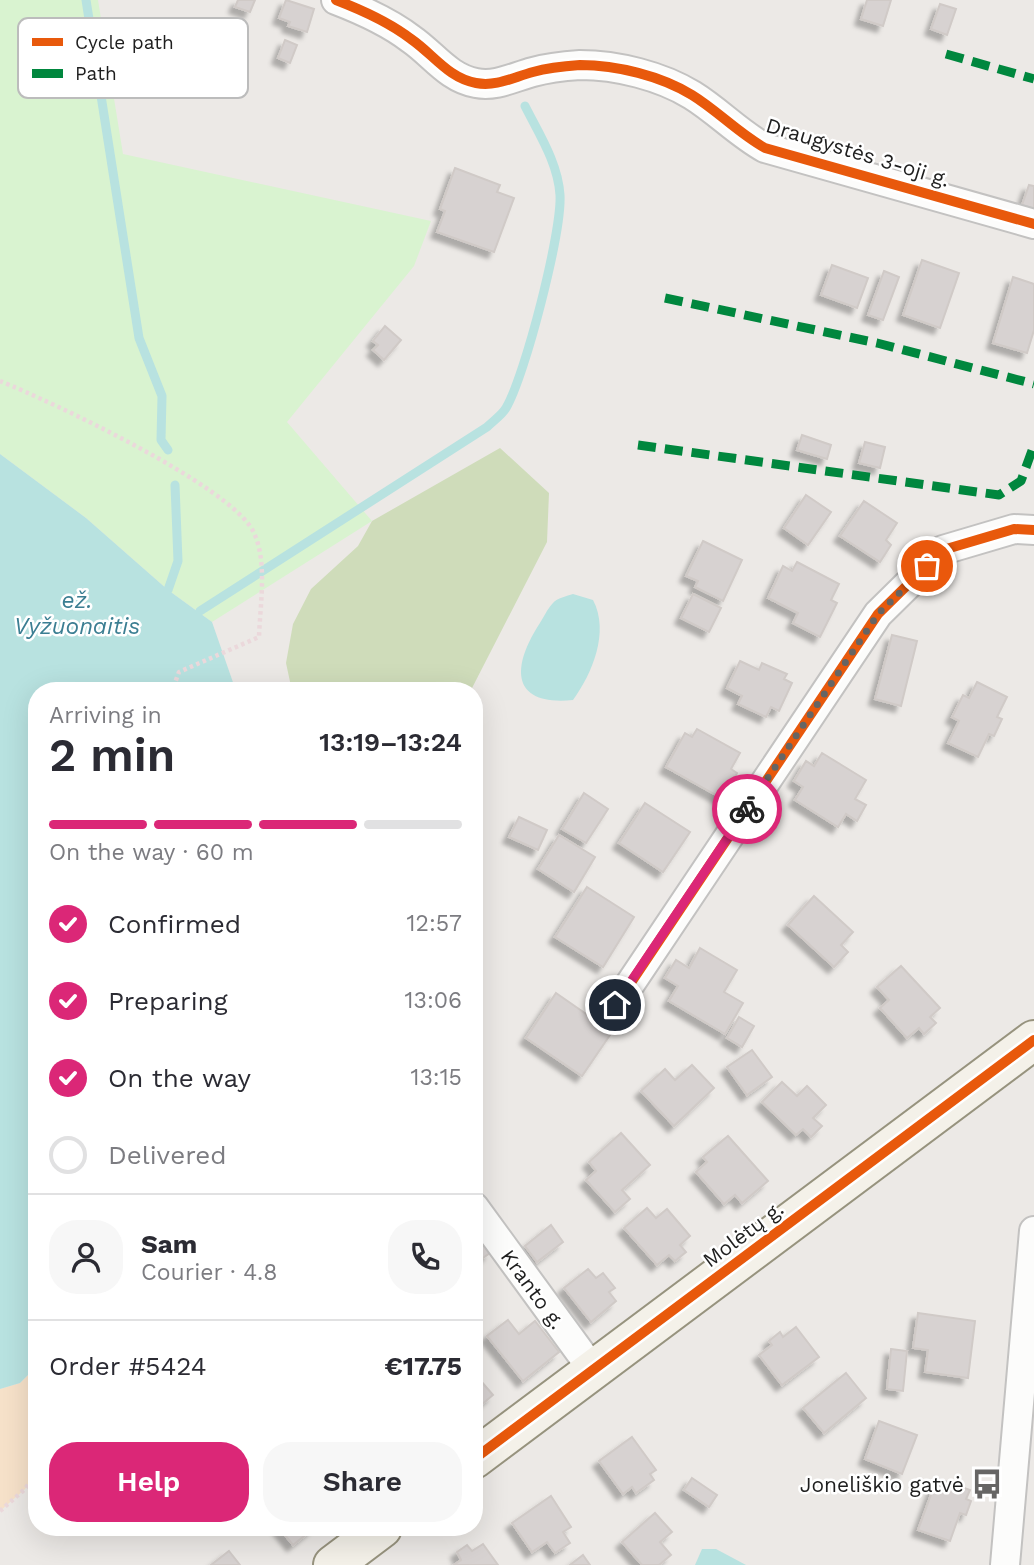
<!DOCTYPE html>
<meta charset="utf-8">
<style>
:root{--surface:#fff;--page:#f7f7f7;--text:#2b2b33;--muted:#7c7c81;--line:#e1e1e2;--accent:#db2777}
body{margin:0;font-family:"Work Sans",sans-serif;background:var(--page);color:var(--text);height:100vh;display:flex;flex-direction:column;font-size:26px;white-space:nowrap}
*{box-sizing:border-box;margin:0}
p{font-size:23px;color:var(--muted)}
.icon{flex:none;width:38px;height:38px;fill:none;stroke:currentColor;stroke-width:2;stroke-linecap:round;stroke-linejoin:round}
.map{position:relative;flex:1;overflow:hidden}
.sheet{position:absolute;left:28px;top:682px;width:455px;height:854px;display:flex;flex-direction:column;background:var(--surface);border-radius:28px;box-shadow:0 7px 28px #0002}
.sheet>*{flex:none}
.pin{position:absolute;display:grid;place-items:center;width:60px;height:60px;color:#fff;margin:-30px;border:4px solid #fff;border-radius:50%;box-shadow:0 2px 7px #0007}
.courier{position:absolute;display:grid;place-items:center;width:70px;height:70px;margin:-35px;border:5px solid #db2777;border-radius:50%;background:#fff;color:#222;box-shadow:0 2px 9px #0007}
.head em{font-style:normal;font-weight:600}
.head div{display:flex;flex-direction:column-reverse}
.head{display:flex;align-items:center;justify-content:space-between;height:119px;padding:0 21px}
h1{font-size:46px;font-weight:600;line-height:52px}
.bar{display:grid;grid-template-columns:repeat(4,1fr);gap:10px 7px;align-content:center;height:84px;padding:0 21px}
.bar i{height:9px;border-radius:5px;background:var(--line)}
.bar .on{background:var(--accent)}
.bar p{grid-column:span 4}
.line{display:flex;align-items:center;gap:18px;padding:0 21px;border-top:2px solid var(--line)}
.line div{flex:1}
.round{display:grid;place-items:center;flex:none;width:74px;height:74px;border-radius:28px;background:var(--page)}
ol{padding:0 21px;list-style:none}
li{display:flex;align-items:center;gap:21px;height:77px}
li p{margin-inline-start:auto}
li .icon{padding:7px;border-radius:50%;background:var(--accent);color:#fff;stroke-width:4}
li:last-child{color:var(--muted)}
li i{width:38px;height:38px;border:4px solid var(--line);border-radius:50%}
.action{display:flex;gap:14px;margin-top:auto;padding:14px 21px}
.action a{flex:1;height:80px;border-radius:28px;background:var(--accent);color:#fff;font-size:28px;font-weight:600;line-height:80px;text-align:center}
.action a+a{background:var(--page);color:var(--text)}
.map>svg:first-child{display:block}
</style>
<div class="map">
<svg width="1034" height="1565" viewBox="0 0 1034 1565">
<defs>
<filter id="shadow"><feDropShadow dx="-6" dy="6" stdDeviation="2" flood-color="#0004"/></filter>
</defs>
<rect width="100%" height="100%" fill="#ece9e6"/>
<polygon fill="#cfdcba" points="500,448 549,493 547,542 471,690 292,691 286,663 293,624 311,589 358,546 372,521"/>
<polygon fill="#f6e1c9" points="37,1366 37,1472 25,1489 0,1511 0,1389 20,1383"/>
<polygon fill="#d9f3d0" points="0,0 98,0 123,154 431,221 414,266 287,422 372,521 212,622 168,590 86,518 0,454"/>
<g fill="#b8e2e0">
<polygon points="0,454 86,518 168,590 212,622 236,691 37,691 37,1366 20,1383 0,1389"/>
<path d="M573,594L593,600C610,632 592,674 573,700C512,706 511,669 538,626C543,619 547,609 553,603C557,598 567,596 573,594Z"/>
<polygon points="702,1549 716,1549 746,1565 695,1565"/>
</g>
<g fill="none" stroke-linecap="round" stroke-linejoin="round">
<g stroke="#b8e2e0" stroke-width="9">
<polyline points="86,0 139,338 162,396 161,440 168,450"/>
<polyline points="168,590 178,561 175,485"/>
<path d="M200,611L487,427C493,421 502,415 506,408C525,376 562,232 560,195C558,163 539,134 525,106"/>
</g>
</g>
<g fill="#d7d2d1" stroke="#d0cac7" stroke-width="2" filter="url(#shadow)">
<polygon points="238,0 255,0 250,12 235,7"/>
<polygon points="286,0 314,9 307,32 288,26 290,22 279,18"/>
<polygon points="867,0 891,0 883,26 861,19"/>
<polygon points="940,4 956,9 947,35 931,29"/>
<polygon points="285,40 297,45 290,63 278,58"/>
<polygon points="455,168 500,185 497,192 514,198 494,252 437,232 445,211 440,209"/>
<polygon points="1029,185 1034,186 1034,209 1022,205"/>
<polygon points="922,260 959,273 940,328 903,315"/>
<polygon points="832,265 868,278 857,308 821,295"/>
<polygon points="884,271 899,277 883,320 868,315"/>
<polygon points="1013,277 1034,284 1034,330 1027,353 993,343"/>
<polygon points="385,326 401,340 384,360 373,350 378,345 373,341"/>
<polygon points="802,435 831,445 827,459 797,450"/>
<polygon points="865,442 885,447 880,468 859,463"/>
<polygon points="806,495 831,512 808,545 784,528"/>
<polygon points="864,501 897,523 886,540 891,545 880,562 840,536"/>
<polygon points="703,541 742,560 723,601 695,587 698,581 686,576"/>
<polygon points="797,562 839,584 831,600 837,603 820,637 793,623 798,613 768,598 783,566 792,571"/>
<polygon points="693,594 721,608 709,632 681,618"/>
<polygon points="892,635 917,641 901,706 875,699"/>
<polygon points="740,661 759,670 762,663 787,674 784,679 792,683 779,711 771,707 766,717 738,704 742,696 727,688"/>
<polygon points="977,682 1007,697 997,717 1002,719 994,736 989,734 978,757 948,743 959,721 952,717 963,695 969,698"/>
<polygon points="697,729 740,753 731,769 737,773 723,799 666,767 685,733 692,737"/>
<polygon points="822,753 866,780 855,799 866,805 857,821 846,814 838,827 795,800 803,787 794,781 806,761 814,766"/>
<polygon points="584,793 608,809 586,843 562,829"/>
<polygon points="645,803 690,832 663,872 619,843"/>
<polygon points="519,817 547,830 538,850 509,837"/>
<polygon points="559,835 595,857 574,892 538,869"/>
<polygon points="587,887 634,917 603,967 555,937"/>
<polygon points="814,896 853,932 841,945 848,952 834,967 788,925"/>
<polygon points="700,948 737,970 724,992 743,1003 725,1034 669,1001 678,986 665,978 676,960 689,968"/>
<polygon points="901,966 940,1008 930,1017 936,1023 924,1034 919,1028 907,1038 880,1008 889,1000 877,987"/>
<polygon points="556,993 612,1032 582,1076 526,1038"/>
<polygon points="739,1017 754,1026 742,1047 727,1038"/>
<polygon points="752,1050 772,1077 747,1095 727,1067"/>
<polygon points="692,1065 714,1088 674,1126 641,1091 665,1069 675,1080"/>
<polygon points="782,1082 797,1096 807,1086 826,1105 813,1118 822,1126 811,1137 803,1129 796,1135 762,1102"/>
<polygon points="621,1133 650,1165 622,1190 630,1199 615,1212 586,1180 596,1171 589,1162"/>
<polygon points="728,1136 768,1181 742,1203 735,1195 724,1204 696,1172 707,1162 703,1157"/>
<polygon points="647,1208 656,1218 667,1209 690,1236 680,1245 686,1252 675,1261 669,1255 657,1265 624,1228"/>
<polygon points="551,1225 563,1242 537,1262 525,1246"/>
<polygon points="474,1232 490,1253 474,1264"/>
<polygon points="588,1269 596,1278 603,1273 615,1288 609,1292 616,1301 591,1322 564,1288"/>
<polygon points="918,1313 975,1321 968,1378 925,1372 928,1350 913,1348"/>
<polygon points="508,1320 519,1334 535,1321 559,1352 523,1381 487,1336"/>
<polygon points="796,1327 819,1357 782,1385 759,1355 772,1345 769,1341 780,1332 783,1337"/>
<polygon points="891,1349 907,1351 903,1391 887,1389"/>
<polygon points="474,1373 493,1395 474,1411"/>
<polygon points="846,1373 866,1398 824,1433 803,1408"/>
<polygon points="879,1421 917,1435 902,1474 865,1459"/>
<polygon points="632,1437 656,1470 650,1474 654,1480 636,1493 632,1487 623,1494 599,1461"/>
<polygon points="692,1478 717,1495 709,1507 684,1490"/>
<polygon points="937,1478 970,1490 966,1499 971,1501 966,1515 960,1513 950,1541 918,1530"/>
<polygon points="551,1496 571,1527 563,1532 570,1543 555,1553 547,1542 532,1552 512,1523"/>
<polygon points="655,1513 672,1532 660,1542 671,1555 659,1565 642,1565 622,1542"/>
<polygon points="279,1528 314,1528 293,1545"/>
<polygon points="483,1544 498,1565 454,1565 461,1560 457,1552 467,1545 472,1551"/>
<polygon points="229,1551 240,1565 211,1565"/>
<polygon points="583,1555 590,1565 570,1565"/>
</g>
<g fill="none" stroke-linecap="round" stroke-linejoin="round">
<g stroke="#c3c2c1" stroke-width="32">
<g id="street">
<path d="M336,0C362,10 389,22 411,39C433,54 448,78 476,83C496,87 514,77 533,72C547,68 565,66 580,65C617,65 661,76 692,95C718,111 738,133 765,148L1034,224"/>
<polyline points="616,1005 878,614 943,550 1014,529 1034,530"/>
<polyline points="474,1207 593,1370"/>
<polyline points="1005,1565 1034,1231"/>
</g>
</g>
<g stroke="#97937e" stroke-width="42">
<g id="secondary">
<polyline points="474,1459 1034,1040"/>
<polyline points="333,1565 382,1528"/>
</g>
</g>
<g stroke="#ebd8db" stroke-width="4.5" stroke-dasharray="3.5 3.5" stroke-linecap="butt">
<path d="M0,381C52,402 229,485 253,531C268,560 260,605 259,637L179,672L172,691"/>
<polyline points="0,1511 25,1489 37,1472"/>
</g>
<use href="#street" stroke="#fcfcfb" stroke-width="28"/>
<use href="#secondary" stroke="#f4f1e9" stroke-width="38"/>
<g stroke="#00873e" stroke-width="9" stroke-dasharray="18 9" stroke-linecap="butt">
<polyline points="946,54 1034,79"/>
<polyline points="665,298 877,343 1034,384"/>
<polyline points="638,445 999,495 1021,481 1034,445"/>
</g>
<g stroke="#fff" stroke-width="15">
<g id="cycleway">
<path d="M336,0C362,10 389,22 411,39C433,54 448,78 476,83C496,87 514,77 533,72C547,68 565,66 580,65C617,65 661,76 692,95C718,111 738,133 765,148L1034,224"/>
<polyline points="616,1005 878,614 943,550 1014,529 1034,530"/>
<polyline points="474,1459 1034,1040"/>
</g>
</g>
<use href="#cycleway" stroke="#e8590c" stroke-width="10"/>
</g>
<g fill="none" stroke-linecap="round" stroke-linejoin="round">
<polyline stroke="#666564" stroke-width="7" stroke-dasharray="0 12.6" points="747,809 878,614 927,566"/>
<polyline stroke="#db2777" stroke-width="9" points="615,1005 747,809"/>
</g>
<defs>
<g id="bus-bare" transform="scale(2.415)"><path d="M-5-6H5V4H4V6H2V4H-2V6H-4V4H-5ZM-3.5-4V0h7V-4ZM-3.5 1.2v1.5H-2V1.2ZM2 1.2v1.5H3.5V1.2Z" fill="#666564" stroke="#fff" stroke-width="2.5" paint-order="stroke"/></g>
</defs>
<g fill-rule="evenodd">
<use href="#bus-bare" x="987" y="1484"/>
</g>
<g text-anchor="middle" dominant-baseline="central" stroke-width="5" stroke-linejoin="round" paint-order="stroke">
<g font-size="21" fill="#1e1e1e" stroke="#fff">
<text transform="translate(858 152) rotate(17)">Draugystės 3-oji g.</text>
<text transform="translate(743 1234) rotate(-37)">Molėtų g.</text>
<text transform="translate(533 1289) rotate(54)">Kranto g.</text>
</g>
<g font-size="21" fill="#1e1e1e" stroke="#fff" text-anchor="end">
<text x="964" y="1484">Joneliškio gatvė</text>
</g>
<g font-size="23" font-style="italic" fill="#3b7e92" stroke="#fff">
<text x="77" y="600">ež.<tspan x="77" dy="26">Vyžuonaitis</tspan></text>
</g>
</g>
<rect x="18" y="18" width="230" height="80" rx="10" fill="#fff" stroke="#bcbcbc" stroke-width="2"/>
<rect x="32" y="38" width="31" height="8" fill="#e8590c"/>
<rect x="32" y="69" width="31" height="9" fill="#00873e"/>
<g font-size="19" fill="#1e1e1e">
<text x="75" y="49">Cycle path</text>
<text x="75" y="80">Path</text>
</g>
</svg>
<div class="pin" style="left:927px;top:566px;background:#ea580c"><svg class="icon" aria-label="bag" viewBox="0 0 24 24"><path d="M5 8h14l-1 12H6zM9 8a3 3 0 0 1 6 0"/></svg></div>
<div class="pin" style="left:615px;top:1005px;background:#1f2937"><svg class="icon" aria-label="home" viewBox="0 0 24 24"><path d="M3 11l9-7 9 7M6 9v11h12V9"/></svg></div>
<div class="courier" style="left:747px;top:809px"><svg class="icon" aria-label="bike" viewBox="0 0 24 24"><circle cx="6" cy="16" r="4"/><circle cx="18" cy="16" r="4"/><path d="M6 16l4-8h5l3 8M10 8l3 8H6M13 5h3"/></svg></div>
<section class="sheet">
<div class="head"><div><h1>2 min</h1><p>Arriving in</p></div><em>13:19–13:24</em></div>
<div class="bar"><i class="on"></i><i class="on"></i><i class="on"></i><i></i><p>On the way · 60 m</p></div>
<ol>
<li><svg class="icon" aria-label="check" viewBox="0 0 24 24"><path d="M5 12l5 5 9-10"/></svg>Confirmed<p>12:57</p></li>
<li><svg class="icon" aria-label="check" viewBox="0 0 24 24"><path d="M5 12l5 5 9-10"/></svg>Preparing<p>13:06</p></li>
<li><svg class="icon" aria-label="check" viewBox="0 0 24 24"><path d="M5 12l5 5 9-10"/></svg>On the way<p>13:15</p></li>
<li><i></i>Delivered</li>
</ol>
<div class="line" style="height:126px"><a class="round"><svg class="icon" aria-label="person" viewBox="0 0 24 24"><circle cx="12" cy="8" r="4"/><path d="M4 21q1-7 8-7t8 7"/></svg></a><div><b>Sam</b><p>Courier · 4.8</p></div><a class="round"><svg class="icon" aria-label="phone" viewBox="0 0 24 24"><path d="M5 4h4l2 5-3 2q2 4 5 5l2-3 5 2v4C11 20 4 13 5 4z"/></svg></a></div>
<div class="line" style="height:91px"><div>Order #5424</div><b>€17.75</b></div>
<div class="action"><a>Help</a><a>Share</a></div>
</section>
</div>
